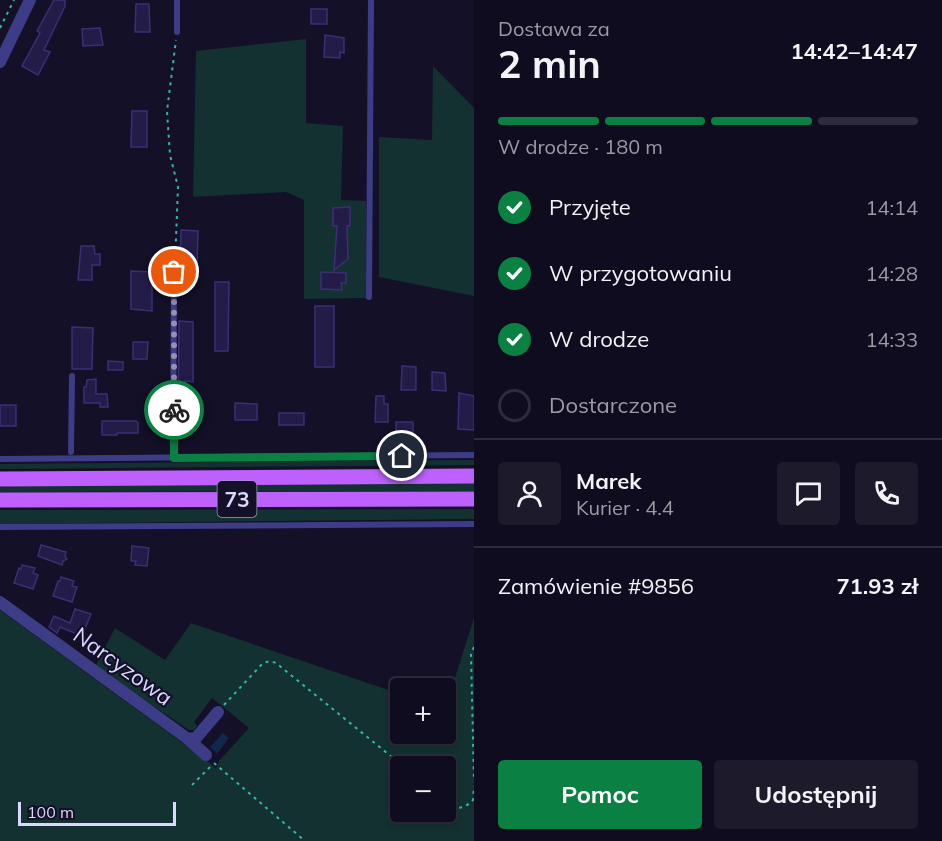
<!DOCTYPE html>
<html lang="pl">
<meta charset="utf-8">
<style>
:root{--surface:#0e0c1e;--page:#1c1a2b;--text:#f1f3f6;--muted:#9b9ba4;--line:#2e2c3c;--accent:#0b8043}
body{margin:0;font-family:Mulish,sans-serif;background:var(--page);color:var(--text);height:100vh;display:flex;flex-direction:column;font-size:22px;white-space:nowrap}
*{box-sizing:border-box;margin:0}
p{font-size:20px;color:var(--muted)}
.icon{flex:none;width:33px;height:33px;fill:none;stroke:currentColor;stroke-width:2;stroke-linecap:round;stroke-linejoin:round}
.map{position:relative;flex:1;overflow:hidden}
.details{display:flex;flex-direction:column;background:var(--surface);width:468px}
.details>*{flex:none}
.tools{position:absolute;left:390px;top:678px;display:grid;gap:12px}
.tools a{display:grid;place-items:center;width:66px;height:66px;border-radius:6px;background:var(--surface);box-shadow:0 3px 9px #0003,0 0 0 2px var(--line);font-size:30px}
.scale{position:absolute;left:18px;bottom:15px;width:158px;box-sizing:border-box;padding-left:6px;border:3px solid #dbd7fe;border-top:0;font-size:16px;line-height:21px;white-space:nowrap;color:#dbd7fe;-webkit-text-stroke:4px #131028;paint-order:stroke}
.pin{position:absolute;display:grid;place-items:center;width:51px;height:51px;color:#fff;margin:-26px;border:3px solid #fff;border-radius:50%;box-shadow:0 2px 6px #0007}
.courier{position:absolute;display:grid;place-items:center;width:60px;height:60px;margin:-30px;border:4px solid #0b8043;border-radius:50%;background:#fff;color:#222;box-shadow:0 2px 8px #0007}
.overview em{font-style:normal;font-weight:700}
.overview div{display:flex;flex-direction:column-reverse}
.overview{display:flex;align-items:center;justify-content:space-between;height:102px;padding:0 24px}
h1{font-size:39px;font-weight:700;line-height:45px}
.bar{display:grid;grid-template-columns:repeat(4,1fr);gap:9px 6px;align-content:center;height:72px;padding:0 24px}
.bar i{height:8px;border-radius:4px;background:var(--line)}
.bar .active{background:var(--accent)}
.bar p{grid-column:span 4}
.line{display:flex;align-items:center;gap:15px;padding:0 24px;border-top:2px solid var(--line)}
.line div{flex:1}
.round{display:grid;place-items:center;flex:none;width:63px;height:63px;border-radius:6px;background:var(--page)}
ol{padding:0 24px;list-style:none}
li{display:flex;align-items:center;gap:18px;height:66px}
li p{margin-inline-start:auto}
li .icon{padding:6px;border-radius:50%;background:var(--accent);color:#fff;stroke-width:4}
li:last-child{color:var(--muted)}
li i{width:33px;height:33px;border:3px solid var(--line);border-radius:50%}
.button{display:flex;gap:12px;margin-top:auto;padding:12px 24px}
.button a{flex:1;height:69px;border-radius:6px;background:var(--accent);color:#fff;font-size:24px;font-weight:700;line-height:69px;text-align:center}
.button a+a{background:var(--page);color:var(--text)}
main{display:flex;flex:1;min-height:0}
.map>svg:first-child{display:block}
</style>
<main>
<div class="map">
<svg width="474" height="841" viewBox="0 0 474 841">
<rect width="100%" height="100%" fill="#131028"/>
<g fill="#133130" fill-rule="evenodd">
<polygon points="306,39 306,123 343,126 341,200 366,201 367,298 304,299 304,200 286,192 193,197 196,51"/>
<polygon points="433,66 474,108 474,296 379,277 379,137 432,140"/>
<polygon points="474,460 474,465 0,469 0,464"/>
<polygon points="474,482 474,491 0,492 0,487 10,486"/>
<polygon points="474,509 474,519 0,524 0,510"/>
<path d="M0,610L210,763L216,769L219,761L249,728L212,698L194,722L197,726L194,730H189L95,667L115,628L165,660L191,623L400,694V734H446V706L474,618V841H0ZM400,766H446V812H400Z"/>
</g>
<polygon fill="#0f284c" points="223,733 229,738 217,754 210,747"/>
<g fill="#241c48" stroke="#3b2f74" stroke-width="1.5">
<polygon points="54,0 65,0 65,6 44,50 50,52 38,75 22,66 40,33 37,31"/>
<polygon points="136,4 149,4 150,32 135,32"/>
<rect x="311" y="9" width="16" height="15"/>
<polygon points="100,28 103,45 83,46 82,29"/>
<polygon points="325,35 344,38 344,53 340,52 340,58 324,57"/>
<polygon points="132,111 147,111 147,147 131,147"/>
<polygon points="350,207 350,226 347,226 348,259 334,270 337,226 333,226 333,208"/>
<polygon points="181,230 198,231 197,268 180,268"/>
<polygon points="81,246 94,246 95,254 100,254 100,265 92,265 92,280 78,280"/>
<polygon points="131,271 152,272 152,311 131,309"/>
<polygon points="321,272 346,273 346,283 341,283 342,290 321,289"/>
<polygon points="215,282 229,282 228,351 215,351"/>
<rect x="315" y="306" width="19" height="61"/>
<polygon points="179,321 193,322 193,382 185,381 185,416 178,416"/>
<polygon points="72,327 93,328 92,369 72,369"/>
<polygon points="133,342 148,342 147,359 133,359"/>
<polygon points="108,361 123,362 123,370 108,370"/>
<polygon points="402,366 416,367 416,390 401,390"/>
<polygon points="432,372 445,373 446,391 432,390"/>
<polygon points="96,379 96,394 107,394 108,407 100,407 100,403 84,403 84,387 86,387 87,380"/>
<polygon points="459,393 474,396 474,430 458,429"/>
<polygon points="376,396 384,396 384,404 388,404 388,422 375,422"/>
<polygon points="235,403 257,404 257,420 235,420"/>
<rect x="0" y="405" width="16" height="21"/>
<rect x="279" y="413" width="25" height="12"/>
<polygon points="102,421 136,421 138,423 138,433 117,433 117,435 102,435"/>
<rect x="396" y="422" width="17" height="14"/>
<polygon points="41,545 66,552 65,556 67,559 63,561 62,565 38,556"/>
<polygon points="132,546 149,548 147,566 135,565 136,561 131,561"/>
<polygon points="22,565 35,568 33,573 38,575 33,589 14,583 19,568 21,569"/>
<polygon points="61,577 74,581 72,586 77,587 72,602 53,596 58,581 60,581"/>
<polygon points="75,609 91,614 82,636 60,627 57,633 49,627 54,616 70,623"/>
</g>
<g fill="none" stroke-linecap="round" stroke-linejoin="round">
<g stroke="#31b8ad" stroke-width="2" stroke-dasharray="3 4.5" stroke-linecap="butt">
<polyline points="0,28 14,0"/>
<polyline points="175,264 178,187 170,155 167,111 176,40"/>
<polyline points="474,647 471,654 474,781"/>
<polyline points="224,705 263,663 270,661 276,663 403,766"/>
<polyline points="214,763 305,841"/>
<polyline points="192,785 212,765"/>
<path d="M446,801C456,810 463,810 473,800L474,786"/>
</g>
<g stroke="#3d3c86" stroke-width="6">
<polyline points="177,32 177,0"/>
<polyline points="369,297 371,0"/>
<polyline points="71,452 72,376"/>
<polyline points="173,458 174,272"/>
<polyline points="0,459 474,455"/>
<polyline points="0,527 474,524"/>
</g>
<g stroke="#3d3c86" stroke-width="12">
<polyline points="0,62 30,0"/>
<polyline points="0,602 188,739 196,738 218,712"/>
<polyline points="188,739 206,755"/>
</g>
<g stroke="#be60fd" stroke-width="15">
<polyline points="0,479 474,476"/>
<polyline points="0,500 474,499"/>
</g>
</g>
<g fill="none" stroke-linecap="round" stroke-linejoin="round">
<polyline stroke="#9591b3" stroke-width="6" stroke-dasharray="0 10.8" points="174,410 174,272"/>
<polyline stroke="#0b8043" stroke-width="8" points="174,410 174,458 402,456"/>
</g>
<g text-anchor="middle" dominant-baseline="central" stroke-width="4.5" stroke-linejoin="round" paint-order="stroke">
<rect fill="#131028" stroke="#9f9bbe" stroke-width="1.5" x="217.5" y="481" width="39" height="36" rx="4.5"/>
<g font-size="21" font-weight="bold" fill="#dbd7fe">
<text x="237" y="499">73</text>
</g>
<g font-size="22" fill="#dbd7fe" stroke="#131028">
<text transform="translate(123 666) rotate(36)">Narcyzowa</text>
</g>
</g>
</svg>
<div class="tools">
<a>+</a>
<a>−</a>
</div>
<div class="scale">100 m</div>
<div class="pin" style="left:174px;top:272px;background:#ea580c"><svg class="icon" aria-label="bag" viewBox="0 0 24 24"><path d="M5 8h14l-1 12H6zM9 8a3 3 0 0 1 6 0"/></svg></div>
<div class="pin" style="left:402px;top:456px;background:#1f2937"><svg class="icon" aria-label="home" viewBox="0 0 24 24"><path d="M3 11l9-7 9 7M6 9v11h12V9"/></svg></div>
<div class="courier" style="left:174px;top:410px"><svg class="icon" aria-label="bike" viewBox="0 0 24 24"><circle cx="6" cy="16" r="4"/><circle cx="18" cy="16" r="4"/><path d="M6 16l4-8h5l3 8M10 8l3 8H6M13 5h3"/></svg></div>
</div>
<section class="details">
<div class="overview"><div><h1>2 min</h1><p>Dostawa za</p></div><em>14:42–14:47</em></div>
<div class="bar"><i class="active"></i><i class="active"></i><i class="active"></i><i></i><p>W drodze · 180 m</p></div>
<ol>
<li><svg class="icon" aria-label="check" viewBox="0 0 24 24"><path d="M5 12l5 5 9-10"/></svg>Przyjęte<p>14:14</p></li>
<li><svg class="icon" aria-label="check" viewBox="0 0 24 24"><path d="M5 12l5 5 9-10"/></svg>W przygotowaniu<p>14:28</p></li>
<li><svg class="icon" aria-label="check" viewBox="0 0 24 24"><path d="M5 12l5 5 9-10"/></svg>W drodze<p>14:33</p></li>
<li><i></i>Dostarczone</li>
</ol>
<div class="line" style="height:108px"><a class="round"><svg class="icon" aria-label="person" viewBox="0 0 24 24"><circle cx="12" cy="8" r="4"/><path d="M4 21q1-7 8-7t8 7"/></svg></a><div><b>Marek</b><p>Kurier · 4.4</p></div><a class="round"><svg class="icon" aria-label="chat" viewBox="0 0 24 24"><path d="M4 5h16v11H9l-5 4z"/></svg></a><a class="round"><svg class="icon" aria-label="phone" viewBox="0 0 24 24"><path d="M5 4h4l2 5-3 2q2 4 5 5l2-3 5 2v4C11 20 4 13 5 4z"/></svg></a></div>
<div class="line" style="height:78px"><div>Zamówienie #9856</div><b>71.93 zł</b></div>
<div class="button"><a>Pomoc</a><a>Udostępnij</a></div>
</section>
</main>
